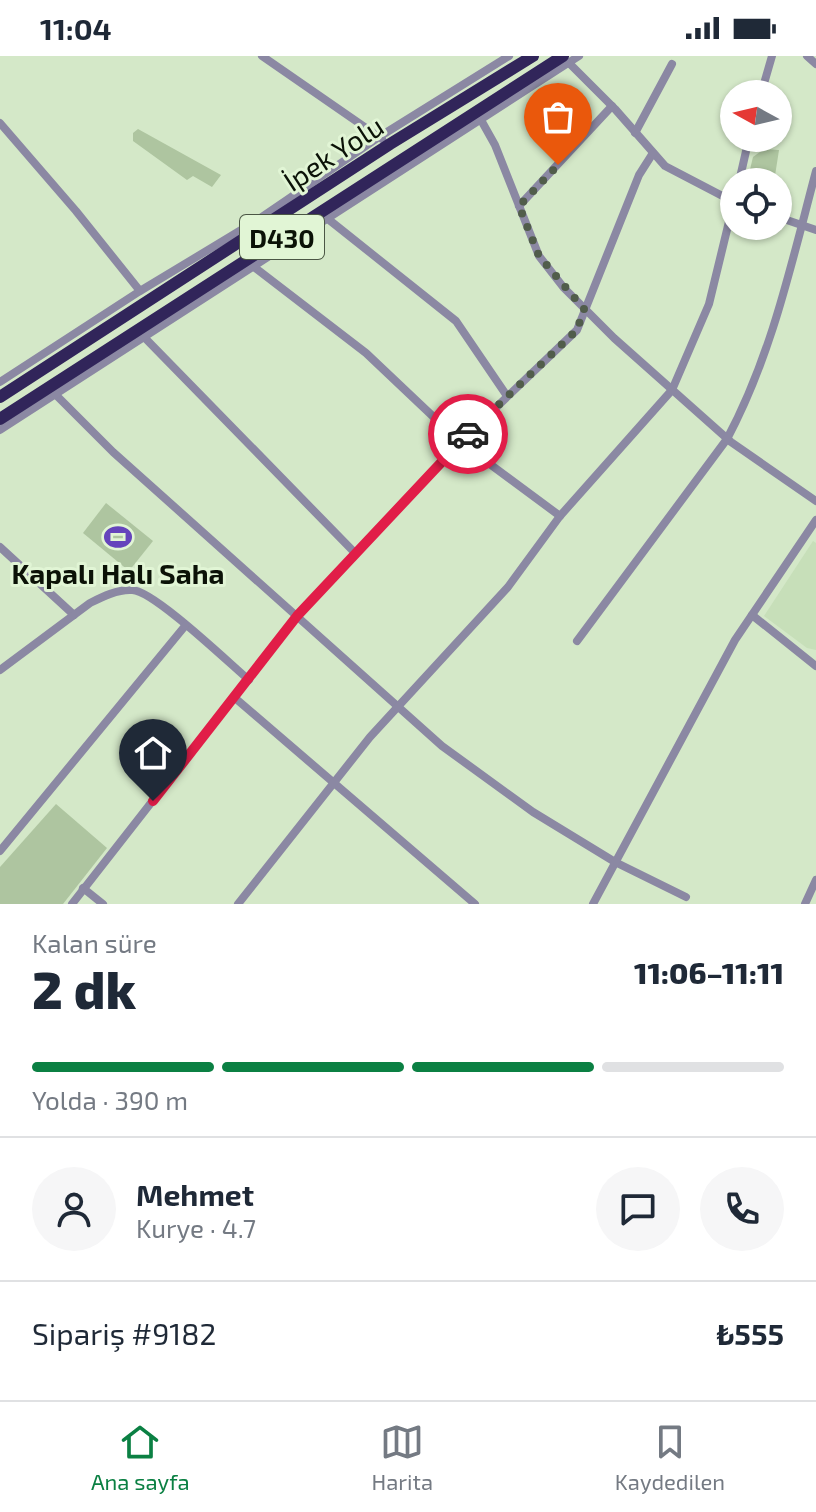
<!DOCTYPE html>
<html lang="tr">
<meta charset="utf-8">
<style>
:root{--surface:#fff;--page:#f6f6f7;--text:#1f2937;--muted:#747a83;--line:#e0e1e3;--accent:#0b8043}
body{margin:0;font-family:"Exo 2",sans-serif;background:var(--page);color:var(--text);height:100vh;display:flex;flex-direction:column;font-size:30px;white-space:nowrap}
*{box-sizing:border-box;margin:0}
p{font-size:26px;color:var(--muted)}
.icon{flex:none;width:44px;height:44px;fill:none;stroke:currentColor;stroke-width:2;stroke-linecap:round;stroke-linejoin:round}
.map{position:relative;height:848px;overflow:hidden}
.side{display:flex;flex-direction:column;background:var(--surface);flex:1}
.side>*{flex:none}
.needle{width:52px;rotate:278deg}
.tools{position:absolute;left:720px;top:24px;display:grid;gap:16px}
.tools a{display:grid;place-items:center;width:72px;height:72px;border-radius:50%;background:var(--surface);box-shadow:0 2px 6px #0004;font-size:40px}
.pin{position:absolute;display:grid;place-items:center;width:68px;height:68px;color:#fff;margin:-82px -34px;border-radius:50% 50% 50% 0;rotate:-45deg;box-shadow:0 0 8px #0007}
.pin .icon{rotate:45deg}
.courier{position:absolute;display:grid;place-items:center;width:80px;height:80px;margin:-40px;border:6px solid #e11d48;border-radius:50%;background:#fff;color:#222;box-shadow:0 2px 10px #0007}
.summary em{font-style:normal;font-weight:800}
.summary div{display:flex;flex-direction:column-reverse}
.summary{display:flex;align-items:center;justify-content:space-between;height:136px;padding:0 32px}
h1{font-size:52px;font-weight:800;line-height:60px}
.bar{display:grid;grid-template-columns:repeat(4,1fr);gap:12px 8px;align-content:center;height:96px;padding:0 32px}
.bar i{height:10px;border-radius:6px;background:var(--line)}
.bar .on{background:var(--accent)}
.bar p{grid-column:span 4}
.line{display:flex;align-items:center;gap:20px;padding:0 32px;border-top:2px solid var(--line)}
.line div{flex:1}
.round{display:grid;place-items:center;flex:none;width:84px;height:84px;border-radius:42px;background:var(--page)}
.status{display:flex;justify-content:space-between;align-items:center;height:56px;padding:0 40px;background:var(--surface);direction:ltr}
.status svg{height:22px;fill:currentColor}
.tabs{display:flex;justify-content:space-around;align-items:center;height:112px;border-top:2px solid var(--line);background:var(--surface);font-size:22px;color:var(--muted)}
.tabs a{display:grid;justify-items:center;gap:4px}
.tabs .on{color:var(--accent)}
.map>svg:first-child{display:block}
</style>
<div class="status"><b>11:04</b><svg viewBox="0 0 49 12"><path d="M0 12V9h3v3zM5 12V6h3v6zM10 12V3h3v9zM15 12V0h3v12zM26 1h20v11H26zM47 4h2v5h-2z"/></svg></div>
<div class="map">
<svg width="816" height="848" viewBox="0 0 816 848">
<rect width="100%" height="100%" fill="#d4e8c8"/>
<polygon fill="#c7dfb9" points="813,485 816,487 816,594 807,592 764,560"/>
<g fill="#aec5a0">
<polygon points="138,73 221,119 212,131 193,120 187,124 133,85 133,77"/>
<polygon points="764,93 779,94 774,126 747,126 753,101"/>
<polygon points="106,447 153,485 129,515 83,477"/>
<polygon points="56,748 107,792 63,848 0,848 0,811"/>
</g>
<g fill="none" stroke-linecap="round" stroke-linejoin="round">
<g stroke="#8b88a3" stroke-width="8">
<polyline points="262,0 382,83"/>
<polyline points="807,0 816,8"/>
<polyline points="569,7 615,53 665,110 734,146"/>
<polyline points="761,38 772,0"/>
<polyline points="481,64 495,89 539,200 564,232 614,282 731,386 816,445"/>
<polyline points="0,67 76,155 140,235"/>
<polyline points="635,77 672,8"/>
<polyline points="739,126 749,82"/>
<polyline points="519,150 612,50"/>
<polyline points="778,161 816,174"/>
<polyline points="328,163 456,265 507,340"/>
<polyline points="254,211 366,297 460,386 560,460"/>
<polyline points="144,281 356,498"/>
<polyline points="0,326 140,235 256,165 379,81 509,0"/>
<polyline points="55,338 113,396 442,690 533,756 615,806 686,841"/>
<polyline points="0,374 579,0"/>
<polyline points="0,491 74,559"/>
<polyline points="752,559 816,610"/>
<path d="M577,585L727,383C772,299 792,205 816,115"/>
<path d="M0,614L90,547C102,541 118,533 132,534C153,534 229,607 249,624"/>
<polyline points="235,642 475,848"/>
<polyline points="0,795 185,570"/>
<polyline points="83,832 103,848"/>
<polyline points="72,848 297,560 460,386 577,274 639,119 653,97"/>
<polyline points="238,848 370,681 508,531 560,460 672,334 709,248 734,145"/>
<polyline points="593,848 735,584 816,464"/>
<polyline points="805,848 816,824"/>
</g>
<g stroke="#31255a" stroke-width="12">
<polyline points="0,341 390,88 533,0"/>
<polyline points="0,363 563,0"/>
</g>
</g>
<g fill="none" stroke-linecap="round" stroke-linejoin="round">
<polyline stroke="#515d4b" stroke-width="8" stroke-dasharray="0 14.4" points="468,378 577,274 584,253 539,200 519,150 558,109"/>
<polyline stroke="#e11d48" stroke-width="10" points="153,745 297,560 468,378"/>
</g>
<defs>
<g id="stadium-bare" transform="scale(2.16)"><path d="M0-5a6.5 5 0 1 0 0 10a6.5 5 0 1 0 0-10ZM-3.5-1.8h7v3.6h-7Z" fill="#6544bc" stroke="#e1f5d5" stroke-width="2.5" paint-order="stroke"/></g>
</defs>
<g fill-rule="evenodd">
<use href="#stadium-bare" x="118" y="481"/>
</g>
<g text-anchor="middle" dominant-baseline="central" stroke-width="6" stroke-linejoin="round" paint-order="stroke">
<rect fill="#e1f5d5" stroke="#4b5645" stroke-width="2" x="240" y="159" width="84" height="44" rx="6"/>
<g font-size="26" font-weight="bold" fill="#0b1207">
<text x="282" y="181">D430</text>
</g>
<g font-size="28" fill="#0b1207" stroke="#e1f5d5">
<text transform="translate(333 97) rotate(-33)">İpek Yolu</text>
</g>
<g font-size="28" font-weight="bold" fill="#0b1207" stroke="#e1f5d5">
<text x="118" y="517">Kapalı Halı Saha</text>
</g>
</g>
</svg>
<div class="tools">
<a><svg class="needle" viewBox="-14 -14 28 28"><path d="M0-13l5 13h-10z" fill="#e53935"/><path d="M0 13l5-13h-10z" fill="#747a83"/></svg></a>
<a><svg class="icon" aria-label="locate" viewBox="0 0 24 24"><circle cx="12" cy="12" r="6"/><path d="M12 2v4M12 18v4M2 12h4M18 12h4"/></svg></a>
</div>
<div class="pin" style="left:558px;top:109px;background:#ea580c"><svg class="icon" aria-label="bag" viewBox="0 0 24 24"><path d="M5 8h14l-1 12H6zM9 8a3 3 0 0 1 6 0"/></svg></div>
<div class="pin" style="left:153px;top:745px;background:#1f2937"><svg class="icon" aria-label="home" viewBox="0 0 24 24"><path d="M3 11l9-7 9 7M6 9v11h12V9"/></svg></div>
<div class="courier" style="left:468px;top:378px"><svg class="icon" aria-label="car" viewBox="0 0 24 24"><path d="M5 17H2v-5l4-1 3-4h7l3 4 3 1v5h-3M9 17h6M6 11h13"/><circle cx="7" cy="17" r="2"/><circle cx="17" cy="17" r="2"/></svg></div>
</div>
<section class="side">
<div class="summary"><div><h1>2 dk</h1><p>Kalan süre</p></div><em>11:06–11:11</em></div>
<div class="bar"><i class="on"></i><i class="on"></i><i class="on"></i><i></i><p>Yolda · 390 m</p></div>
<div class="line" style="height:144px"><a class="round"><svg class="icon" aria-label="person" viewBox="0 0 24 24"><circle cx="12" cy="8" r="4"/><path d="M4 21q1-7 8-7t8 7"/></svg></a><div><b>Mehmet</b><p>Kurye · 4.7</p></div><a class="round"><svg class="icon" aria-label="chat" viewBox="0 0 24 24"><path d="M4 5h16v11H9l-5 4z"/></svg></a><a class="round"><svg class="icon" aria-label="phone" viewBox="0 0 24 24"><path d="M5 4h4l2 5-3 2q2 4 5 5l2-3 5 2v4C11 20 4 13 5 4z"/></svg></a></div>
<div class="line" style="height:104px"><div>Sipariş #9182</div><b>₺555</b></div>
</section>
<nav class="tabs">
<a class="on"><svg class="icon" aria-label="home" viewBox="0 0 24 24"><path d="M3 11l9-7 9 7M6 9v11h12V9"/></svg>Ana sayfa</a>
<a><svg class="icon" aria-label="map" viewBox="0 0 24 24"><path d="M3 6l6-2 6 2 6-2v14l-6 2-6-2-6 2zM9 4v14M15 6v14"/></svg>Harita</a>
<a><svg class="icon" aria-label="saved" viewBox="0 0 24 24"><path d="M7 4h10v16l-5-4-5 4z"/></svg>Kaydedilen</a>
</nav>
